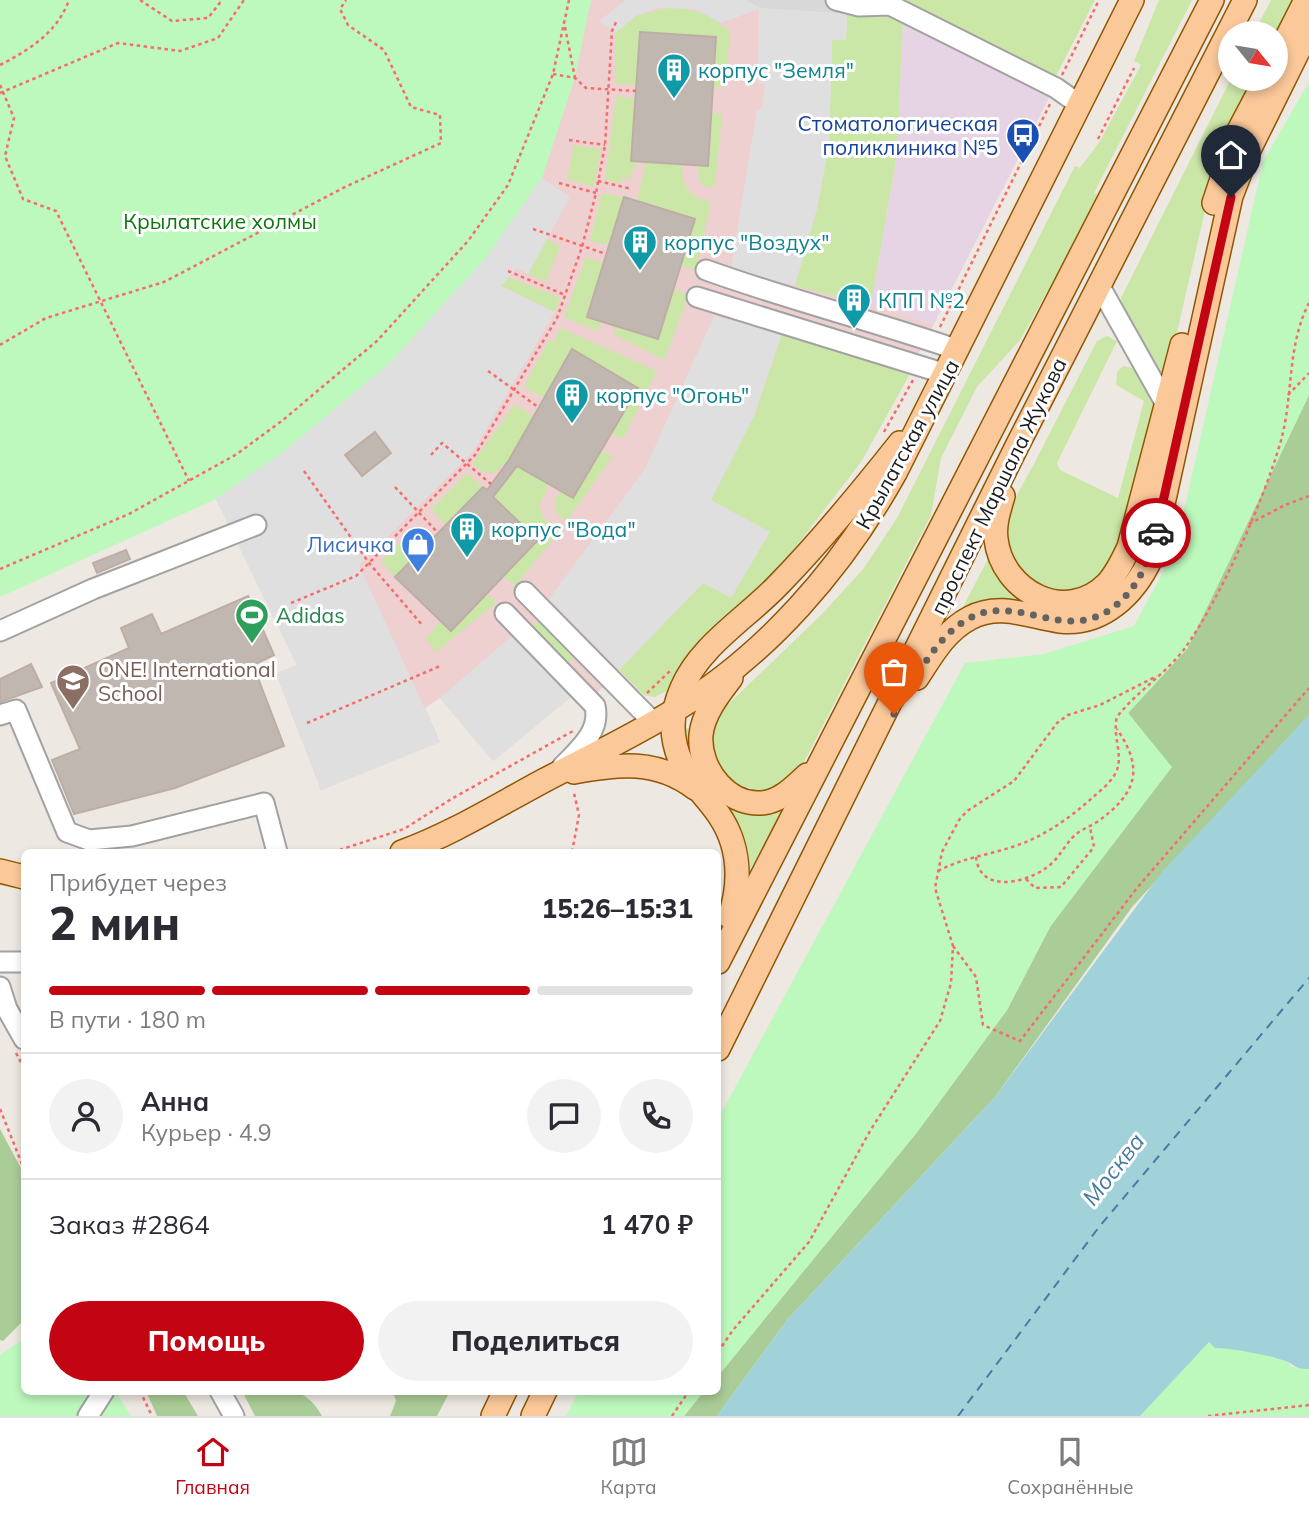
<!DOCTYPE html>
<html lang="ru">
<meta charset="utf-8">
<style>
:root{--surface:#fff;--page:#f2f2f3;--text:#2b2b33;--muted:#7c7c81;--line:#e1e1e2;--accent:#c30413}
body{margin:0;font-family:Mulish,sans-serif;background:var(--page);color:var(--text);height:100vh;display:flex;flex-direction:column;font-size:26px;white-space:nowrap}
*{box-sizing:border-box;margin:0}
p{font-size:23px;color:var(--muted)}
.icon{flex:none;width:38px;height:38px;fill:none;stroke:currentColor;stroke-width:2;stroke-linecap:round;stroke-linejoin:round}
.map{position:relative;flex:1;overflow:hidden}
.panel{position:absolute;left:21px;top:849px;width:700px;height:546px;display:flex;flex-direction:column;background:var(--surface);border-radius:10px;box-shadow:0 4px 10px #0003}
.panel>*{flex:none}
.needle{width:46px;rotate:120deg}
.tools{position:absolute;left:1218px;top:21px;display:grid;gap:14px}
.tools a{display:grid;place-items:center;width:70px;height:70px;border-radius:50%;background:var(--surface);box-shadow:0 4px 10px #0003;font-size:35px}
.pin{position:absolute;display:grid;place-items:center;width:60px;height:60px;color:#fff;margin:-72px -30px;border-radius:50% 50% 50% 0;rotate:-45deg;box-shadow:0 0 7px #0007}
.pin .icon{rotate:45deg}
.courier{position:absolute;display:grid;place-items:center;width:70px;height:70px;margin:-35px;border:5px solid #c30413;border-radius:50%;background:#fff;color:#222;box-shadow:0 2px 9px #0007}
.summary em{font-style:normal;font-weight:800}
.summary div{display:flex;flex-direction:column-reverse}
.summary{display:flex;align-items:center;justify-content:space-between;height:119px;padding:0 28px}
h1{font-size:46px;font-weight:800;line-height:52px}
.bar{display:grid;grid-template-columns:repeat(4,1fr);gap:10px 7px;align-content:center;height:84px;padding:0 28px}
.bar i{height:9px;border-radius:5px;background:var(--line)}
.bar .current{background:var(--accent)}
.bar p{grid-column:span 4}
.line{display:flex;align-items:center;gap:18px;padding:0 28px;border-top:2px solid var(--line)}
.line div{flex:1}
.round{display:grid;place-items:center;flex:none;width:74px;height:74px;border-radius:37px;background:var(--page)}
.action{display:flex;gap:14px;margin-top:auto;padding:14px 28px}
.action a{flex:1;height:80px;border-radius:42px;background:var(--accent);color:#fff;font-size:28px;font-weight:800;line-height:80px;text-align:center}
.action a+a{background:var(--page);color:var(--text)}
.dock{display:flex;justify-content:space-around;align-items:center;height:98px;border-top:2px solid var(--line);background:var(--surface);font-size:19px;color:var(--muted)}
.dock a{display:grid;justify-items:center;gap:4px}
.dock .current{color:var(--accent)}
.map>svg:first-child{display:block}
</style>
<div class="map">
<svg width="1309" height="1416" viewBox="0 0 1309 1416">
<rect width="100%" height="100%" fill="#ede8e1"/>
<polygon fill="#d9d8d8" points="746,0 893,0 903,18 759,8"/>
<polygon fill="#eed0d1" points="591,0 746,0 759,8 871,305 934,324 861,462 655,697 644,695 619,671 582,708 571,697 493,761 440,698 425,708 440,742 321,790 276,673 297,665 216,499 282,453 388,365 485,259 542,178"/>
<polygon fill="#e6d3e4" points="903,18 1051,94 934,324 871,305 897,154"/>
<g fill="#cbe7a7">
<polygon points="898,0 1095,0 1053,82"/>
<path d="M1159,0H1192L1094,193L1100,196L1095,207L1020,340L977,387L941,458L931,515L800,770C792,776 783,787 773,790C765,792 755,790 746,787C712,776 704,742 720,712L822,614L864,568L897,518L1075,166L1080,168L1100,141L1141,65L1134,61Z"/>
<polygon points="1271,0 1299,0 1276,45 1276,33 1254,33"/>
<polygon points="674,6 706,14 730,31 726,86 713,88 716,37 641,32 637,85 615,84 615,33 636,16"/>
<polygon points="847,14 903,18 897,154 871,305 795,286 817,209 829,144 832,39 846,40"/>
<polygon points="1231,79 1259,79 1210,189 1169,367 1162,374 1154,371 1124,314 1121,298"/>
<polygon points="616,96 636,99 636,170 632,170 630,179 622,178 621,183 605,180"/>
<polygon points="711,113 722,114 715,187 704,186 699,181 698,165 708,166"/>
<polygon points="574,145 601,149 594,187 567,179"/>
<path d="M646,162L682,164C681,186 690,198 711,202L696,270L681,266L695,219L637,201Z"/>
<polygon points="602,193 624,197 609,245 590,241"/>
<polygon points="547,239 560,246 546,282 528,274"/>
<polygon points="586,257 603,263 587,316 602,321 599,328 594,330 564,317"/>
<polygon points="509,277 560,298 555,312 501,286"/>
<polygon points="673,289 689,295 664,360 615,335 614,325"/>
<polygon points="560,328 657,371 623,439 611,433 638,388 573,349 544,398 524,387 549,340 554,342"/>
<polygon points="782,334 910,374 861,462 772,578 670,689 655,697 644,695 619,670 703,583 769,533 711,500 754,416"/>
<path d="M1107,336L1117,341L1057,463L1060,470L1118,498L1144,401L1116,385L1117,372L1123,366L1136,369L1155,405C1145,447 1131,548 1103,577C1068,614 1002,574 1007,527C1008,506 1024,483 1034,464C1055,423 1076,382 1097,341Z"/>
<polygon points="515,404 533,416 509,460 493,474 488,470 485,474 472,464"/>
<polygon points="601,450 613,456 566,522 557,514 554,501 561,491 573,498"/>
<polygon points="518,465 549,484 539,507 544,519 559,532 515,586 503,577 538,540 493,497"/>
<polygon points="467,473 483,487 446,525 431,509"/>
<polygon points="417,526 431,540 395,577 381,561"/>
<polygon points="990,555 1037,606 1002,599 963,607"/>
<polygon points="487,594 496,603 436,652 426,639 440,621 451,631"/>
<polygon points="539,620 575,656 568,663 532,627"/>
<polygon points="692,726 701,772 784,806 749,873 698,775 681,732"/>
</g>
<g fill="#aacc96">
<polygon points="1309,395 1309,715 1132,907 995,1097 787,1320 717,1416 684,1416 704,1391 718,1391 718,1376 918,1131 1007,1010 1050,927 1163,758 1128,713 1187,649"/>
<polygon points="0,1129 24,1174 24,1320 3,1341 0,1340"/>
<polygon points="146,1391 183,1391 198,1416 157,1416"/>
<path d="M242,1391C277,1391 303,1381 322,1416H255Z"/>
<polygon points="393,1391 450,1391 437,1416 390,1416 396,1401"/>
</g>
<g fill="#bdf8bd">
<polygon points="0,0 591,0 575,78 542,178 485,259 388,365 282,453 216,499 0,597"/>
<polygon points="1309,82 1309,395 1187,649 1128,713 1172,767 1050,927 1007,1010 918,1131 718,1376 718,1119 965,663 1044,654 1134,626 1175,550 1263,162"/>
<polygon points="24,1339 24,1391 115,1391 131,1416 0,1416 0,1355"/>
<polygon points="1209,1341 1286,1361 1292,1367 1309,1369 1309,1416 1140,1416"/>
<polygon points="579,1391 704,1391 684,1416 566,1416"/>
</g>
<g fill="#dfdfdf">
<polygon points="626,0 746,0 759,8 847,14 846,40 832,40 829,144 817,209 795,286 731,268 757,110 762,109 765,84 758,83 759,9 721,23 695,9 658,8 636,16 615,33 599,21"/>
<polygon points="542,178 570,197 528,274 517,268 501,286 555,312 473,452 359,565 440,742 321,790 276,673 297,665 216,499 282,453 388,365 485,259"/>
<polygon points="714,316 782,334 754,416 711,500 770,532 731,598 703,583 619,670 549,599 645,469"/>
<polygon points="512,636 571,697 493,761 440,698"/>
</g>
<path fill="#a1d2da" d="M1309,715V1369C1293,1369 1297,1365 1285,1361C1275,1356 1225,1347 1215,1348L1209,1342L1140,1416H717L787,1320L995,1097L1162,872Z"/>
<g fill="none" stroke-linecap="round" stroke-linejoin="round">
<polyline stroke="#477ba0" stroke-width="2" stroke-dasharray="9 7" stroke-linecap="butt" points="958,1416 1099,1227 1309,978"/>
</g>
<g fill="#c1b7b1" stroke="#beada4" stroke-width="2">
<polygon points="640,32 716,37 708,166 631,161"/>
<polygon points="624,197 695,219 658,339 587,317"/>
<polygon points="572,349 638,388 573,498 517,466 493,497 538,540 451,631 395,577 483,487 487,490 509,460"/>
<polygon points="375,432 391,453 362,476 345,455"/>
<polygon points="126,550 130,559 97,573 93,563"/>
<polygon points="248,596 274,655 253,665 284,746 175,788 74,814 52,760 80,749 51,683 129,648 121,628 152,614 161,634"/>
<polygon points="31,664 42,687 0,702 0,679"/>
</g>
<g fill="none" stroke-linecap="round" stroke-linejoin="round">
<g stroke="#a2a2a2" stroke-width="23">
<g id="minor">
<polyline points="836,0 859,6 890,5 1056,88 1080,105"/>
<path d="M706,270C789,300 874,321 958,350"/>
<polyline points="1099,285 1167,406"/>
<polyline points="697,297 946,374"/>
<polyline points="525,592 654,723"/>
<path d="M505,613L595,706C601,732 578,750 562,767"/>
<polyline points="0,631 93,589 256,525"/>
<polyline points="0,715 16,710 67,832 89,840 132,836 264,803 277,852"/>
<polyline points="0,962 24,962"/>
<polyline points="0,987 7,1009 24,1039"/>
<polyline points="220,1391 234,1416"/>
<polyline points="88,1416 104,1391"/>
</g>
</g>
<g stroke="#905603" stroke-width="26">
<g id="major">
<polyline points="1276,59 1306,0"/>
<polyline points="1214,203 1237,134 1266,79"/>
<path d="M1003,496C999,510 994,524 996,539C1002,592 1066,625 1107,584C1117,573 1123,560 1129,547L1182,345"/>
<path d="M731,678C718,695 703,714 701,735C698,770 730,810 768,802C784,798 795,786 807,775"/>
<path d="M917,678C932,655 945,631 970,618C1000,602 1030,617 1060,621C1103,626 1135,593 1151,558L1231,196L1248,152L1309,29"/>
<path d="M574,772C619,764 656,759 695,788"/>
<path d="M402,852C452,834 498,805 545,780C587,758 631,737 672,712C766,656 842,568 895,473L1132,0"/>
<polyline points="0,871 24,877"/>
<path d="M730,917C741,882 740,846 719,815C707,797 691,784 682,764C670,738 670,715 682,688C700,645 748,617 779,584C822,540 862,491 900,443"/>
<polyline points="718,962 1212,0"/>
<polyline points="718,1049 1017,446 1245,0"/>
<polyline points="493,1416 505,1391"/>
<polyline points="533,1416 545,1391"/>
</g>
</g>
<g stroke="#f76b68" stroke-width="2.5" stroke-dasharray="3.5 3.5" stroke-linecap="butt">
<polyline points="140,0 172,21 208,18 222,0"/>
<polyline points="565,27 575,78"/>
<path d="M0,65C29,50 57,33 69,0"/>
<polyline points="553,74 575,78 586,88 636,91"/>
<polyline points="1062,75 1099,0"/>
<polyline points="0,85 14,118 5,156 23,199 56,211 189,481"/>
<polyline points="0,93 118,43 180,51 218,38 244,0"/>
<polyline points="1098,139 1134,68"/>
<polyline points="569,140 605,145"/>
<polyline points="598,181 632,189"/>
<polyline points="559,183 596,193"/>
<polyline points="533,229 606,254"/>
<polyline points="508,271 565,295"/>
<polyline points="940,327 1050,104"/>
<polyline points="0,345 46,318 164,282 345,187 441,143 440,115 411,107 384,50 348,25 340,9 346,0"/>
<polyline points="488,371 538,407"/>
<polyline points="1288,395 1309,373"/>
<polyline points="884,432 913,380"/>
<polyline points="431,455 442,443 491,484"/>
<polyline points="304,471 369,563 423,626"/>
<polyline points="395,487 438,533"/>
<polyline points="1249,524 1285,505 1309,496"/>
<polyline points="0,569 129,514 237,454 283,420 377,341 468,241 508,185 553,74 569,0"/>
<polyline points="291,603 356,576 475,455 557,318 582,247 596,193 605,145 612,31 616,22"/>
<polyline points="647,693 670,671"/>
<polyline points="307,723 440,666"/>
<polyline points="333,852 404,829 453,798 573,731"/>
<polyline points="572,852 579,815 574,793"/>
<path d="M976,857C980,894 1025,883 1046,868C1058,860 1064,846 1074,836C1080,830 1089,827 1097,822C1136,794 1145,770 1117,729"/>
<path d="M938,871C962,858 989,855 1015,846C1043,837 1070,818 1092,798C1101,790 1112,782 1117,770C1123,754 1112,734 1117,717C1137,691 1166,674 1185,648C1220,599 1263,502 1280,444C1294,397 1286,348 1309,303"/>
<polyline points="1026,879 1035,888 1061,887 1094,847 1090,827"/>
<polyline points="953,946 976,977 983,1025 1020,1041 1137,888 1309,688"/>
<polyline points="16,1053 24,1068"/>
<polyline points="0,1109 24,1169"/>
<polyline points="718,1352 733,1330 809,1242 870,1131 940,1021 951,983 953,946 935,888 942,852 959,820 967,811 1014,781 1057,723 1068,715 1100,705 1157,676"/>
<polyline points="140,1391 152,1416"/>
<polyline points="672,1416 689,1391"/>
<polyline points="1208,1416 1309,1405"/>
</g>
<use href="#minor" stroke="#fff" stroke-width="19"/>
<use href="#major" stroke="#fac899" stroke-width="23"/>
</g>
<g fill="none" stroke-linecap="round" stroke-linejoin="round">
<path stroke="#646360" stroke-width="7" stroke-dasharray="0 12.6" d="M894,714C915,681 934,637 970,618C999,602 1029,616 1059,620C1115,629 1146,579 1156,533"/>
<polyline stroke="#c30413" stroke-width="9" points="1156,533 1231,197"/>
</g>
<defs>
<g id="building-pin" transform="scale(1.75)"><path d="M0 17L-7.5 6A9.5 9.5 0 1 1 7.5 6Z" fill="#0f9aa8" stroke="#fff"/><path d="M-4-6H4V6H1V3H-1V6H-4ZM-2.5-4.3h1.7v1.8h-1.7ZM.8-4.3h1.7v1.8H.8ZM-2.5-1h1.7V.8h-1.7ZM.8-1h1.7V.8H.8Z" fill="#fff"/></g>
<g id="bus-pin" transform="scale(1.75)"><path d="M0 17L-7.5 6A9.5 9.5 0 1 1 7.5 6Z" fill="#1a4fb4" stroke="#fff"/><path d="M-5-6H5V4H4V6H2V4H-2V6H-4V4H-5ZM-3.5-4V0h7V-4ZM-3.5 1.2v1.5H-2V1.2ZM2 1.2v1.5H3.5V1.2Z" fill="#fff"/></g>
<g id="shop-pin" transform="scale(1.75)"><path d="M0 17L-7.5 6A9.5 9.5 0 1 1 7.5 6Z" fill="#3f7fe0" stroke="#fff"/><path d="M-5-2.5h2.3a2.7 3.5 0 0 1 5.4 0H5L5.5 6h-11ZM-1.5-2.5h3a1.5 2.3 0 0 0-3 0Z" fill="#fff"/></g>
<g id="stadium-pin" transform="scale(1.75)"><path d="M0 17L-7.5 6A9.5 9.5 0 1 1 7.5 6Z" fill="#2e9e5b" stroke="#fff"/><path d="M0-5a6.5 5 0 1 0 0 10a6.5 5 0 1 0 0-10ZM-3.5-1.8h7v3.6h-7Z" fill="#fff"/></g>
<g id="school-pin" transform="scale(1.75)"><path d="M0 17L-7.5 6A9.5 9.5 0 1 1 7.5 6Z" fill="#8d6e63" stroke="#fff"/><path d="M0-5L7-2L0 1L-7-2ZM-4 1L0 2.5L4 1V4Q0 6-4 4Z" fill="#fff"/></g>
</defs>
<g fill-rule="evenodd">
<use href="#building-pin" x="674" y="70"/>
<use href="#bus-pin" x="1023" y="135"/>
<use href="#building-pin" x="640" y="242"/>
<use href="#building-pin" x="854" y="300"/>
<use href="#building-pin" x="572" y="395"/>
<use href="#building-pin" x="467" y="529"/>
<use href="#shop-pin" x="418" y="544"/>
<use href="#stadium-pin" x="252" y="615"/>
<use href="#school-pin" x="73" y="681"/>
</g>
<g text-anchor="middle" dominant-baseline="central" stroke-width="6" stroke-linejoin="round" paint-order="stroke">
<g font-size="21" fill="#0d838f" stroke="#fff" text-anchor="start">
<text x="698" y="70">корпус "Земля"</text>
<text x="664" y="242">корпус "Воздух"</text>
<text x="878" y="300">КПП №2</text>
<text x="596" y="395">корпус "Огонь"</text>
<text x="491" y="529">корпус "Вода"</text>
</g>
<g font-size="21" fill="#164399" stroke="#fff" text-anchor="end">
<text x="998" y="123">Стоматологическая<tspan x="998" dy="24">поликлиника №5</tspan></text>
</g>
<g font-size="21" fill="#0d760d" stroke="#fff">
<text x="220" y="221">Крылатские холмы</text>
</g>
<g font-size="21" fill="#1b1b1b" stroke="#fff">
<text transform="translate(907 444) rotate(-61)">Крылатская улица</text>
<text transform="translate(998 486) rotate(-64)">проспект Маршала Жукова</text>
</g>
<g font-size="21" fill="#366cbe" stroke="#fff" text-anchor="end">
<text x="394" y="544">Лисичка</text>
</g>
<g font-size="21" fill="#27864d" stroke="#fff" text-anchor="start">
<text x="276" y="615">Adidas</text>
</g>
<g font-size="21" fill="#785e54" stroke="#fff" text-anchor="start">
<text x="98" y="669">ONE! International<tspan x="98" dy="24">School</tspan></text>
</g>
<g font-size="23" font-style="italic" fill="#477ba0" stroke="#fff">
<text transform="translate(1113 1169) rotate(-52)">Москва</text>
</g>
</g>
</svg>
<div class="tools">
<a><svg class="needle" viewBox="-14 -14 28 28"><path d="M0-13l5 13h-10z" fill="#e53935"/><path d="M0 13l5-13h-10z" fill="#7c7c81"/></svg></a>
</div>
<div class="pin" style="left:894px;top:714px;background:#ea580c"><svg class="icon" aria-label="bag" viewBox="0 0 24 24"><path d="M5 8h14l-1 12H6zM9 8a3 3 0 0 1 6 0"/></svg></div>
<div class="pin" style="left:1231px;top:197px;background:#1f2937"><svg class="icon" aria-label="home" viewBox="0 0 24 24"><path d="M3 11l9-7 9 7M6 9v11h12V9"/></svg></div>
<div class="courier" style="left:1156px;top:533px"><svg class="icon" aria-label="car" viewBox="0 0 24 24"><path d="M5 17H2v-5l4-1 3-4h7l3 4 3 1v5h-3M9 17h6M6 11h13"/><circle cx="7" cy="17" r="2"/><circle cx="17" cy="17" r="2"/></svg></div>
<section class="panel">
<div class="summary"><div><h1>2 мин</h1><p>Прибудет через</p></div><em>15:26–15:31</em></div>
<div class="bar"><i class="current"></i><i class="current"></i><i class="current"></i><i></i><p>В пути · 180 m</p></div>
<div class="line" style="height:126px"><a class="round"><svg class="icon" aria-label="person" viewBox="0 0 24 24"><circle cx="12" cy="8" r="4"/><path d="M4 21q1-7 8-7t8 7"/></svg></a><div><b>Анна</b><p>Курьер · 4.9</p></div><a class="round"><svg class="icon" aria-label="chat" viewBox="0 0 24 24"><path d="M4 5h16v11H9l-5 4z"/></svg></a><a class="round"><svg class="icon" aria-label="phone" viewBox="0 0 24 24"><path d="M5 4h4l2 5-3 2q2 4 5 5l2-3 5 2v4C11 20 4 13 5 4z"/></svg></a></div>
<div class="line" style="height:91px"><div>Заказ #2864</div><b>1 470 ₽</b></div>
<div class="action"><a>Помощь</a><a>Поделиться</a></div>
</section>
</div>
<nav class="dock">
<a class="current"><svg class="icon" aria-label="home" viewBox="0 0 24 24"><path d="M3 11l9-7 9 7M6 9v11h12V9"/></svg>Главная</a>
<a><svg class="icon" aria-label="map" viewBox="0 0 24 24"><path d="M3 6l6-2 6 2 6-2v14l-6 2-6-2-6 2zM9 4v14M15 6v14"/></svg>Карта</a>
<a><svg class="icon" aria-label="saved" viewBox="0 0 24 24"><path d="M7 4h10v16l-5-4-5 4z"/></svg>Сохранённые</a>
</nav>
